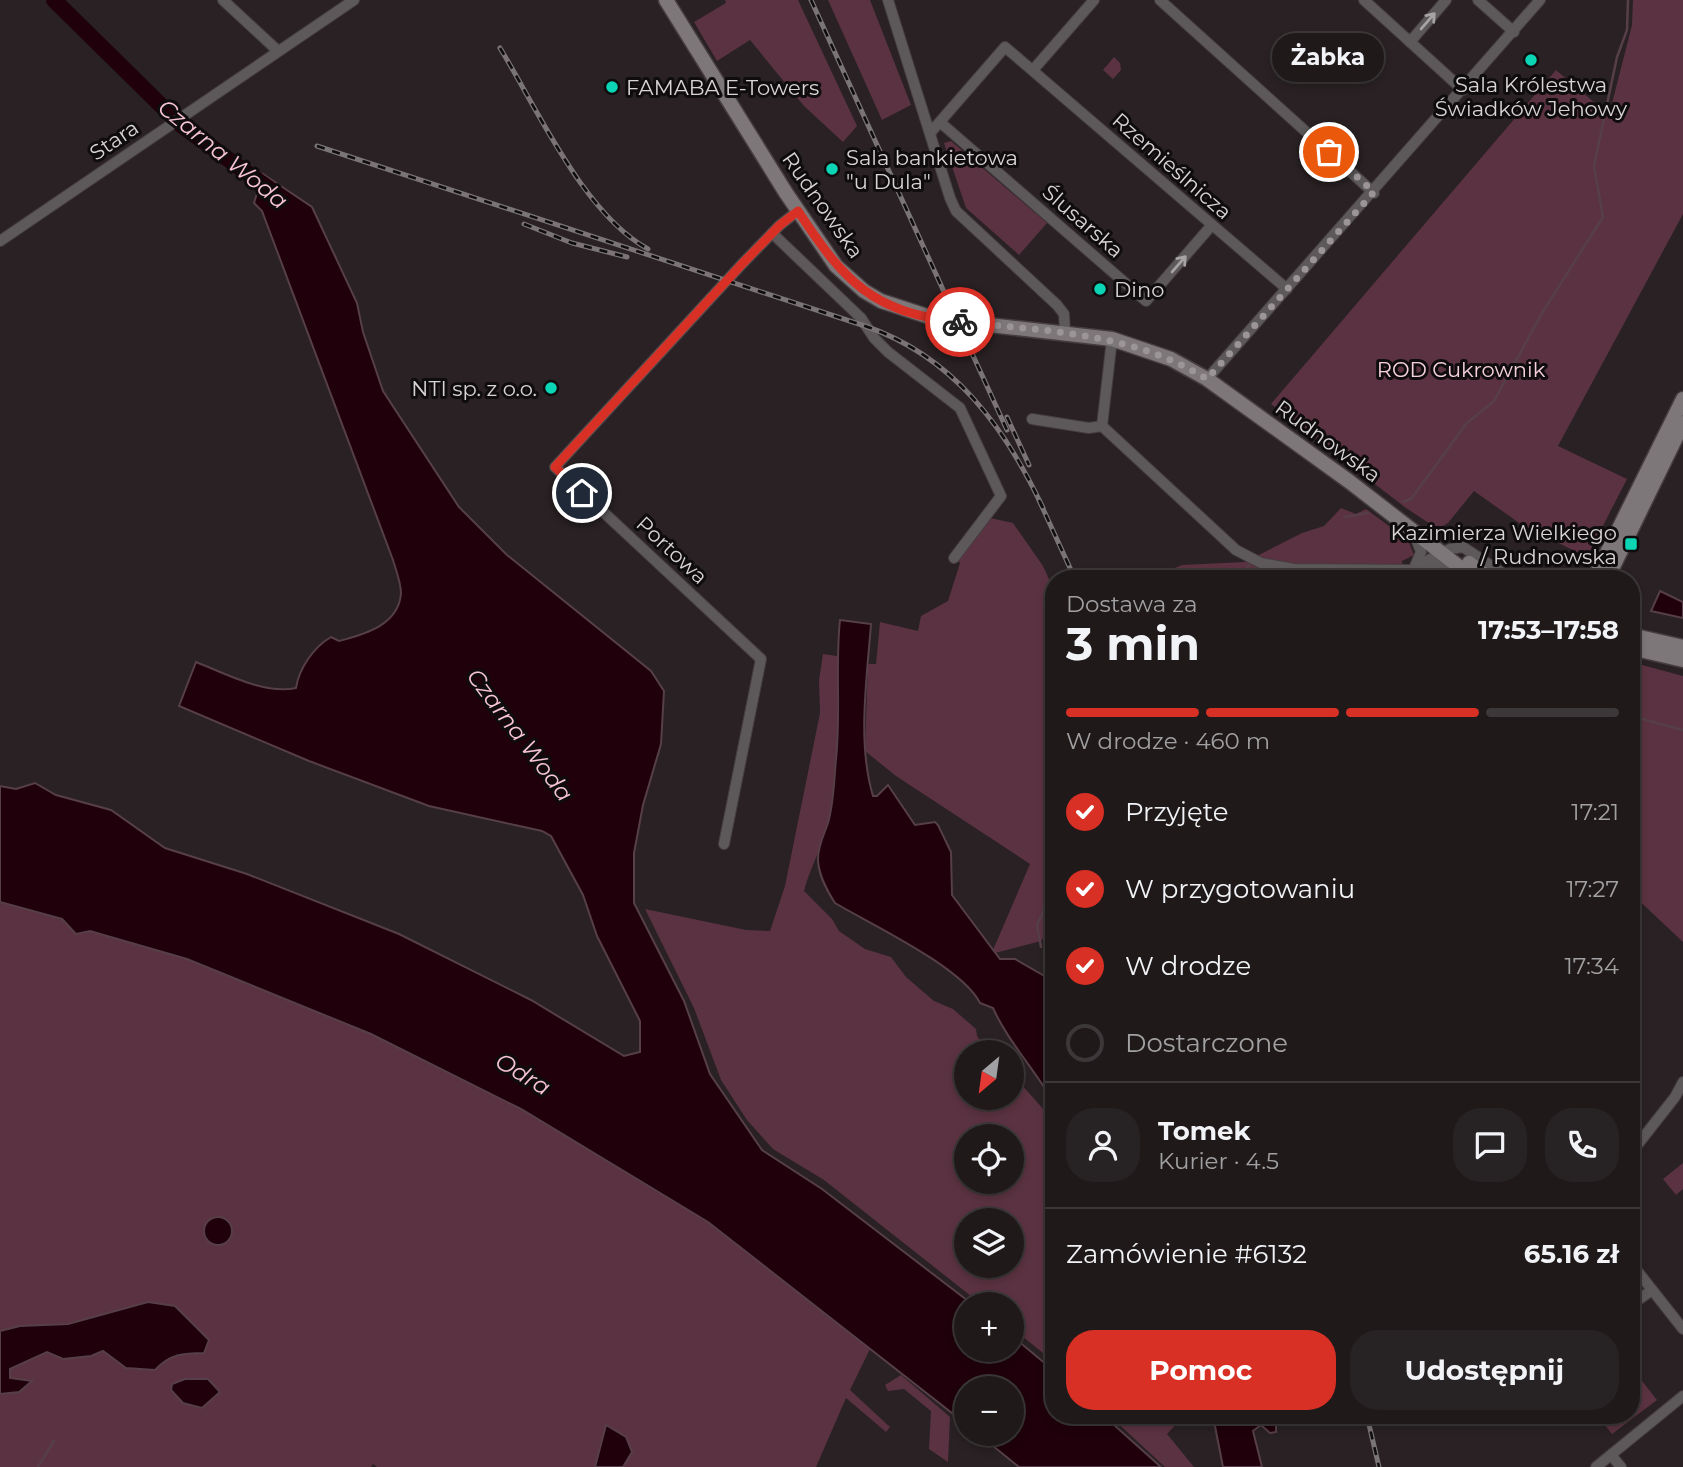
<!DOCTYPE html>
<html lang="pl">
<meta charset="utf-8">
<style>
:root{--surface:#1f191a;--page:#272223;--text:#f1f3f6;--muted:#a1a0a2;--line:#3c3839;--accent:#d93025}
body{margin:0;font-family:Montserrat,sans-serif;background:var(--page);color:var(--text);height:100vh;display:flex;flex-direction:column;font-size:26px;white-space:nowrap}
*{box-sizing:border-box;margin:0}
p{font-size:23px;color:var(--muted)}
.icon{flex:none;width:38px;height:38px;fill:none;stroke:currentColor;stroke-width:2;stroke-linecap:round;stroke-linejoin:round}
.map{position:relative;flex:1;overflow:hidden}
.panel{position:absolute;left:1045px;top:570px;width:595px;height:854px;display:flex;flex-direction:column;background:var(--surface);border-radius:28px;box-shadow:0 4px 10px #0003,0 0 0 2px var(--line)}
.panel>*{flex:none}
.needle{width:46px;rotate:209deg}
.fabs{position:absolute;left:954px;top:1040px;display:grid;gap:14px}
.fabs a{display:grid;place-items:center;width:70px;height:70px;border-radius:50%;background:var(--surface);box-shadow:0 4px 10px #0003,0 0 0 2px var(--line);font-size:35px}
.pin{position:absolute;display:grid;place-items:center;width:60px;height:60px;color:#fff;margin:-30px;border:4px solid #fff;border-radius:50%;box-shadow:0 2px 7px #0007}
.courier{position:absolute;display:grid;place-items:center;width:70px;height:70px;margin:-35px;border:5px solid #d93025;border-radius:50%;background:#fff;color:#222;box-shadow:0 2px 9px #0007}
.bubble{position:absolute;height:49px;border-radius:24px;background:var(--surface);box-shadow:0 4px 10px #0003,0 0 0 2px var(--line);font-size:23px;font-weight:700;line-height:49px;text-align:center}
.overview em{font-style:normal;font-weight:700}
.overview div{display:flex;flex-direction:column-reverse}
.overview{display:flex;align-items:center;justify-content:space-between;height:119px;padding:0 21px}
h1{font-size:46px;font-weight:700;line-height:52px}
.bar{display:grid;grid-template-columns:repeat(4,1fr);gap:10px 7px;align-content:center;height:84px;padding:0 21px}
.bar i{height:9px;border-radius:5px;background:var(--line)}
.bar .on{background:var(--accent)}
.bar p{grid-column:span 4}
.line{display:flex;align-items:center;gap:18px;padding:0 21px;border-top:2px solid var(--line)}
.line div{flex:1}
.round{display:grid;place-items:center;flex:none;width:74px;height:74px;border-radius:28px;background:var(--page)}
ol{padding:0 21px;list-style:none}
li{display:flex;align-items:center;gap:21px;height:77px}
li p{margin-inline-start:auto}
li .icon{padding:7px;border-radius:50%;background:var(--accent);color:#fff;stroke-width:4}
li:last-child{color:var(--muted)}
li i{width:38px;height:38px;border:4px solid var(--line);border-radius:50%}
.primary-button{display:flex;gap:14px;margin-top:auto;padding:14px 21px}
.primary-button a{flex:1;height:80px;border-radius:28px;background:var(--accent);color:#fff;font-size:28px;font-weight:700;line-height:80px;text-align:center}
.primary-button a+a{background:var(--page);color:var(--text)}
.map>svg:first-child{display:block}
</style>
<div class="map">
<svg width="1683" height="1467" viewBox="0 0 1683 1467">
<rect width="100%" height="100%" fill="#292123"/>
<g fill="#5b3241" fill-rule="evenodd">
<polygon points="725,0 798,0 857,126 843,142 804,106 750,40 717,61 694,22 726,3"/>
<polygon points="828,0 870,0 911,105 882,120"/>
<polygon points="1633,0 1683,0 1683,214 1558,446 1627,479 1587,557 1522,525 1474,491 1448,523 1438,529 1406,508 1271,404 1556,70 1609,115 1632,25"/>
<polygon points="1114,57 1120,63 1121,70 1113,79 1103,70"/>
<polygon points="951,141 1047,223 1019,255 966,208 944,143"/>
<polygon points="1341,508 1356,514 1366,509 1408,540 1414,555 1402,561 1404,576 1416,579 1147,579 1182,565 1245,562 1302,533 1324,526"/>
<polygon points="990,518 1013,523 1043,566 1053,588 1054,920 1041,941 995,953 993,950 1030,864 896,776 865,751 868,664 876,664 880,622 918,631 921,616 948,601 960,563 958,561"/>
<path d="M823,654L837,656C838,710 840,765 829,819C824,844 810,867 804,891L832,919L839,931L865,949L891,957L906,977L934,1001L953,1009L976,1029L977,1036L989,1052H966V1097H1012V1074L1053,1120V1361L1012,1328V1304H981L824,1180L773,1149L747,1120L721,1080L694,1008L645,909L746,930L770,931L785,886L820,713L819,680ZM966,1136H1012V1181H966ZM966,1220H1012V1265H966Z"/>
<polygon points="1631,662 1683,676 1683,942 1631,893"/>
<polygon points="0,902 62,920 76,934 90,931 187,959 371,1034 521,1109 708,1222 871,1347 850,1390 890,1427 886,1432 846,1398 816,1467 377,1467 373,1464 371,1467 0,1467"/>
<polygon points="1683,1163 1683,1189 1676,1195 1663,1179"/>
<polygon points="901,1375 950,1417 948,1462 929,1449 931,1411 904,1389 888,1391 885,1385"/>
<polygon points="1638,1376 1657,1400 1612,1434 1598,1416 1631,1416 1631,1381"/>
<polygon points="1110,1416 1176,1416 1179,1421 1167,1434 1194,1467 1165,1467"/>
</g>
<g fill="#1f000b" stroke="#563f48" stroke-width="2">
<path d="M263,174L312,207L357,303L363,332L383,391L459,507L507,555L651,671L664,691L661,744L643,805L634,853V903L684,1001L710,1074L762,1150L822,1189L972,1304H966V1349H1012V1336L1053,1370L1054,1416H1104L1161,1467H1019L977,1433H1012V1388H966V1424L708,1222L521,1109L371,1034L187,959L90,931L76,934L62,919L0,902V786L16,789L35,783L56,795L111,810L165,848L247,874L399,934L531,1000L624,1056L640,1052V1021L597,936L583,895L551,836L542,831L429,806L309,761L179,706L196,662C224,673 265,695 296,688C299,668 314,647 331,637L339,641C365,634 399,625 401,593C401,583 396,570 393,560L262,211L254,203Z"/>
<polygon points="1660,591 1683,602 1683,618 1651,611"/>
<path d="M840,620L871,624C867,678 857,743 873,796H877L888,785L915,825L935,822L938,825L951,852L952,895L1000,959H1015L1053,981V1093L1046,1090C1028,1062 1006,1037 993,1008L980,1003C962,967 872,925 835,903C827,891 818,873 818,859C818,845 824,835 828,823C834,802 834,780 836,759C841,713 835,666 840,620Z"/>
<circle cx="218" cy="1231" r="14"/>
<path d="M148,1302L175,1306L209,1340L204,1353C183,1353 170,1354 155,1370L126,1368L103,1351L91,1356L63,1359L47,1352L10,1369V1378L32,1381L19,1392L0,1394V1331L20,1326L68,1324Z"/>
<polygon points="185,1379 208,1379 220,1392 202,1408 183,1403 171,1390 172,1384"/>
<polygon points="1213,1416 1276,1416 1276,1432 1270,1433 1261,1425 1253,1431 1262,1467 1223,1467"/>
<polygon points="606,1425 626,1437 632,1452 623,1467 595,1467"/>
</g>
<g fill="none" stroke-linecap="round" stroke-linejoin="round">
<g stroke="#563f48" stroke-width="2.5">
<polyline points="1403,502 1411,499 1466,424 1494,401 1542,313 1603,217 1594,166 1617,57 1627,30 1628,0"/>
<polyline points="1345,517 1368,513"/>
<polyline points="1215,570 1219,579"/>
<path d="M1170,579C1191,564 1221,571 1244,572L1249,565"/>
<polyline points="1631,716 1683,730"/>
<polyline points="1054,883 1042,914 1054,923"/>
<polyline points="1041,947 1037,925 1042,914"/>
<polyline points="38,1467 54,1441"/>
</g>
<polyline stroke="#1f000b" stroke-width="16" points="54,0 181,125 275,193"/>
<g stroke="#453d3f" stroke-width="12">
<g id="street">
<polyline points="223,0 278,51"/>
<polyline points="888,0 950,198 956,211 1057,305 1064,314 1065,332"/>
<polyline points="1160,0 1374,193"/>
<polyline points="1364,0 1463,90"/>
<polyline points="1478,0 1514,32"/>
<polyline points="1410,42 1446,0"/>
<polyline points="1033,70 1094,0"/>
<polyline points="941,123 1146,301 1211,226"/>
<polyline points="931,132 1005,47 1287,289"/>
<polyline points="772,233 861,318 874,338 888,352 960,408 1001,496 954,558"/>
<polyline points="0,241 354,0"/>
<polyline points="1112,339 1102,426 1236,550 1261,563 1294,569 1420,570 1444,564 1456,564"/>
<polyline points="1207,379 1540,0"/>
<polyline points="1032,419 1089,428 1102,426"/>
<polyline points="1415,536 1421,552 1415,566"/>
<polyline points="1415,567 1450,549 1463,547 1511,579"/>
<polyline points="724,844 761,659 555,467 742,264 780,225 798,211"/>
<polyline points="1631,1153 1675,1097 1683,1082"/>
<polyline points="1631,1263 1683,1329"/>
<polyline points="1631,1305 1652,1290"/>
<polyline points="1611,1455 1621,1467"/>
<polyline points="1596,1467 1683,1396"/>
</g>
</g>
<g stroke="#453d3f" stroke-width="17">
<g id="secondary">
<polyline points="666,0 786,193 836,266 864,291 881,301 936,319"/>
<polyline points="989,325 1112,339 1171,359 1207,379 1350,482 1475,579"/>
<polyline points="1469,563 1490,579"/>
<polyline points="1594,579 1683,399"/>
<polyline points="1607,579 1683,423"/>
<polyline points="1631,635 1683,647"/>
<polyline points="1631,648 1683,660"/>
</g>
</g>
<use href="#street" stroke="#5d595a" stroke-width="10"/>
<use href="#secondary" stroke="#7d7779" stroke-width="14"/>
<g stroke="#7a7476" stroke-width="5">
<g id="rail">
<polyline points="811,0 1007,430"/>
<path d="M500,48C538,110 584,214 648,249"/>
<path d="M317,146L865,326C953,356 1005,427 1043,508"/>
<polyline points="524,224 572,243 627,257"/>
<polyline points="1007,417 1029,465"/>
<polyline points="1039,500 1075,579"/>
<polyline points="1367,1416 1379,1467"/>
</g>
</g>
<use href="#rail" stroke="#0f0c0d" stroke-width="2.5" stroke-dasharray="8" stroke-linecap="butt"/>
<g stroke="#453d3f" stroke-width="17" stroke-linecap="butt">
<polyline id="secondary-bridge" points="936,319 989,325"/>
</g>
<use href="#secondary-bridge" stroke="#7d7779" stroke-width="14"/>
</g>
<defs><path id="oneway-shaft" d="M-6 0H5M1.5-3L5.5 0L1.5 3" fill="none" stroke-width="1.6" stroke-linecap="round" stroke-linejoin="round" transform="scale(1.75)"/></defs>
<g stroke="#a7a2a4">
<use href="#oneway-shaft" transform="translate(1428 21) rotate(-49)"/>
<use href="#oneway-shaft" transform="translate(1179 264) rotate(-49)"/>
</g>
<g fill="none" stroke-linecap="round" stroke-linejoin="round">
<path stroke="#9b9597" stroke-width="7" stroke-dasharray="0 12.6" d="M960,322C1046,331 1131,332 1207,379L1374,192L1329,152"/>
<path stroke="#d93025" stroke-width="9" d="M582,493L555,467L742,264L780,225L798,211C844,281 872,313 960,322"/>
</g>
<g fill="#0bd5b5" stroke="#0f0c0d" stroke-width="2.5">
<circle cx="1531" cy="60" r="7"/>
<circle cx="612" cy="87" r="7"/>
<circle cx="832" cy="169" r="7"/>
<circle cx="1100" cy="289" r="7"/>
<circle cx="551" cy="388" r="7"/>
<rect x="1624" y="537" width="14" height="14" rx="3.5"/>
</g>
<g text-anchor="middle" dominant-baseline="central" stroke-width="6" stroke-linejoin="round" paint-order="stroke">
<g font-size="21" fill="#d8d3d5" stroke="#0f0c0d" text-anchor="start">
<text x="1531" y="84" text-anchor="middle">Sala Królestwa<tspan x="1531" dy="24">Świadków Jehowy</tspan></text>
<text x="626" y="87">FAMABA E-Towers</text>
<text x="846" y="157">Sala bankietowa<tspan x="846" dy="24">"u Dula"</tspan></text>
<text x="1114" y="289">Dino</text>
<text x="537" y="388" text-anchor="end">NTI sp. z o.o.</text>
<text x="1617" y="532" text-anchor="end">Kazimierza Wielkiego<tspan x="1617" dy="24">/ Rudnowska</tspan></text>
</g>
<g font-size="21" fill="#d8d3d5" stroke="#0f0c0d">
<text transform="translate(114 140) rotate(-34)">Stara</text>
<text transform="translate(1172 166) rotate(41)">Rzemieślnicza</text>
<text transform="translate(823 205) rotate(55)">Rudnowska</text>
<text transform="translate(1083 221) rotate(41)">Ślusarska</text>
<text transform="translate(1328 441) rotate(36)">Rudnowska</text>
<text transform="translate(672 550) rotate(43)">Portowa</text>
</g>
<g font-size="21" fill="#f4d1dc" stroke="#0f0c0d">
<text x="1461" y="369">ROD Cukrownik</text>
</g>
<g font-size="23" font-style="italic" fill="#f8c4d5" stroke="#0f0c0d">
<text transform="translate(223 154) rotate(39)">Czarna Woda</text>
<text transform="translate(520 735) rotate(53)">Czarna Woda</text>
<text transform="translate(523 1074) rotate(31)">Odra</text>
</g>
</g>
</svg>
<div class="fabs">
<a><svg class="needle" viewBox="-14 -14 28 28"><path d="M0-13l5 13h-10z" fill="#e53935"/><path d="M0 13l5-13h-10z" fill="#a1a0a2"/></svg></a>
<a><svg class="icon" aria-label="locate" viewBox="0 0 24 24"><circle cx="12" cy="12" r="6"/><path d="M12 2v4M12 18v4M2 12h4M18 12h4"/></svg></a>
<a><svg class="icon" aria-label="layers" viewBox="0 0 24 24"><path d="M12 4l9 5-9 5-9-5zM3 14l9 5 9-5"/></svg></a>
<a>+</a>
<a>−</a>
</div>
<div class="pin" style="left:1329px;top:152px;background:#ea580c"><svg class="icon" aria-label="bag" viewBox="0 0 24 24"><path d="M5 8h14l-1 12H6zM9 8a3 3 0 0 1 6 0"/></svg></div>
<div class="pin" style="left:582px;top:493px;background:#1f2937"><svg class="icon" aria-label="home" viewBox="0 0 24 24"><path d="M3 11l9-7 9 7M6 9v11h12V9"/></svg></div>
<div class="courier" style="left:960px;top:322px"><svg class="icon" aria-label="bike" viewBox="0 0 24 24"><circle cx="6" cy="16" r="4"/><circle cx="18" cy="16" r="4"/><path d="M6 16l4-8h5l3 8M10 8l3 8H6M13 5h3"/></svg></div>
<div class="bubble" style="left:1272px;top:33px;width:112px">Żabka</div>
<section class="panel">
<div class="overview"><div><h1>3 min</h1><p>Dostawa za</p></div><em>17:53–17:58</em></div>
<div class="bar"><i class="on"></i><i class="on"></i><i class="on"></i><i></i><p>W drodze · 460 m</p></div>
<ol>
<li><svg class="icon" aria-label="check" viewBox="0 0 24 24"><path d="M5 12l5 5 9-10"/></svg>Przyjęte<p>17:21</p></li>
<li><svg class="icon" aria-label="check" viewBox="0 0 24 24"><path d="M5 12l5 5 9-10"/></svg>W przygotowaniu<p>17:27</p></li>
<li><svg class="icon" aria-label="check" viewBox="0 0 24 24"><path d="M5 12l5 5 9-10"/></svg>W drodze<p>17:34</p></li>
<li><i></i>Dostarczone</li>
</ol>
<div class="line" style="height:126px"><a class="round"><svg class="icon" aria-label="person" viewBox="0 0 24 24"><circle cx="12" cy="8" r="4"/><path d="M4 21q1-7 8-7t8 7"/></svg></a><div><b>Tomek</b><p>Kurier · 4.5</p></div><a class="round"><svg class="icon" aria-label="chat" viewBox="0 0 24 24"><path d="M4 5h16v11H9l-5 4z"/></svg></a><a class="round"><svg class="icon" aria-label="phone" viewBox="0 0 24 24"><path d="M5 4h4l2 5-3 2q2 4 5 5l2-3 5 2v4C11 20 4 13 5 4z"/></svg></a></div>
<div class="line" style="height:91px"><div>Zamówienie #6132</div><b>65.16 zł</b></div>
<div class="primary-button"><a>Pomoc</a><a>Udostępnij</a></div>
</section>
</div>
